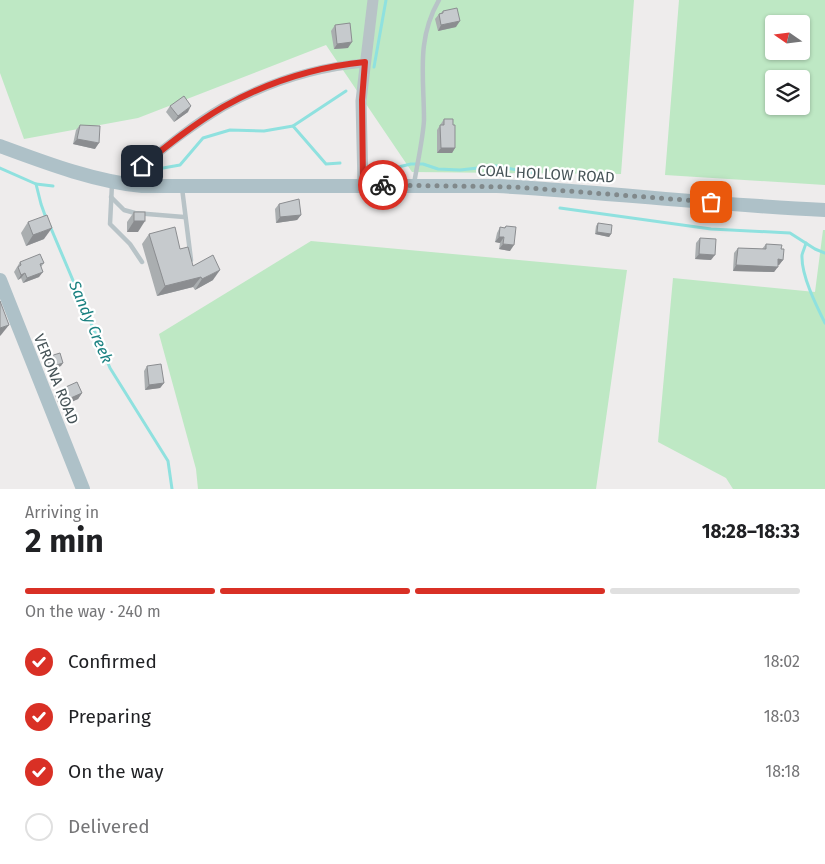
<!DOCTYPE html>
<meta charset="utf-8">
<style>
:root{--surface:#fff;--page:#f6f6f6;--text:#202124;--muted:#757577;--line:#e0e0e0;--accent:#d93025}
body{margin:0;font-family:"Fira Sans",sans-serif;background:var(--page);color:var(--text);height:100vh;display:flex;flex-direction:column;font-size:19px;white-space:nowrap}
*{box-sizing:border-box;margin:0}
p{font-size:16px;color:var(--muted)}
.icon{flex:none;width:28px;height:28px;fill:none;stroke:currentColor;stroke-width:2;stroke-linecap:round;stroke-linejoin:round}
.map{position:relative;height:489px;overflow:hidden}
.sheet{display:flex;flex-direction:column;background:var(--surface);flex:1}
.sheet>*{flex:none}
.needle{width:32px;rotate:284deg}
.fabs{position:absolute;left:765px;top:15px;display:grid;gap:10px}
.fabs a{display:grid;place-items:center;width:45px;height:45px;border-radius:5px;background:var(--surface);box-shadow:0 1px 4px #0004;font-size:25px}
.pin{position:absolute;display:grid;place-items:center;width:42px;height:42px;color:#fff;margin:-21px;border-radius:10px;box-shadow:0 2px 8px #0006}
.courier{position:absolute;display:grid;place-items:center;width:50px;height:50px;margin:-25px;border:4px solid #d93025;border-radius:50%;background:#fff;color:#222;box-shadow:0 1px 6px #0007}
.headline em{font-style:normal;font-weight:700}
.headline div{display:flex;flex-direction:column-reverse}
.headline{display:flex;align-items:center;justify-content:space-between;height:85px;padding:0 25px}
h1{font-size:32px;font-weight:700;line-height:38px}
.bar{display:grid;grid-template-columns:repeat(4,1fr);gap:8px 5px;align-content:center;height:60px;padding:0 25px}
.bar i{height:6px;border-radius:4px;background:var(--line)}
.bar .on{background:var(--accent)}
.bar p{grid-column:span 4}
ol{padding:0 25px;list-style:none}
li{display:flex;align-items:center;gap:15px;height:55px}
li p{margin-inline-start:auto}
li .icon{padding:5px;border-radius:50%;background:var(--accent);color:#fff;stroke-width:4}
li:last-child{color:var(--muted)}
li i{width:28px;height:28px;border:2px solid var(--line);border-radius:50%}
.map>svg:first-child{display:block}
</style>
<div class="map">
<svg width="825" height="489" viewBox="0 0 825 489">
<rect width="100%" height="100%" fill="#eeecec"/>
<g fill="#bee8c4" fill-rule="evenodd">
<polygon points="0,0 634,0 621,174 412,172 326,45 138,118 24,139 0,73"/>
<path d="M679,0H825V185L665,175ZM774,24H801V51H774ZM774,79H801V106H774Z"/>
<polygon points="823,230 825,230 825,489 733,489 726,478 658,442 673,278 815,292"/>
<polygon points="311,241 627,270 596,489 198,489 196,469 159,334"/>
</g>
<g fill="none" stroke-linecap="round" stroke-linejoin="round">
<g stroke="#8fe1df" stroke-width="3">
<polyline points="374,67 386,0"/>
<polyline points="293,126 326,164 340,163"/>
<polyline points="382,164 394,168 411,164 423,164 438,169 460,170 496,166 533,173"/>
<polyline points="0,168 36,184 41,204 46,218"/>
<polyline points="163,168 180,165 203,138 230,130 264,131 293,126 346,91"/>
<polyline points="36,184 53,186"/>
<polyline points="560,208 711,229 790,233 815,249 825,253"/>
<polyline points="50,226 110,368 168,461 172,489"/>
<path d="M806,243C805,247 803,251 802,255C801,275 816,305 825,323"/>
</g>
<g stroke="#b8c3c7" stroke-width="4.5">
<polyline points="112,184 110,224 130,244 142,262"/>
<path d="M414,184C417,165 423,139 424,120C424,76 416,40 439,0"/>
<polyline points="182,188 191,260"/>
<polyline points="111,197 124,210 135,213 184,217"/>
</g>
<path stroke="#b8c3c7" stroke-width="9" d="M142,166C168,145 194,124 223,107C267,83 315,67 365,63"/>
<polyline stroke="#b8c3c7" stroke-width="11" points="363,185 361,101 373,0"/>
<g stroke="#aec1c8" stroke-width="14">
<path d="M0,146C46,163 93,181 142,186H497C606,192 715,205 825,210"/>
<polyline points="0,280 83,489"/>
</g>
</g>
<g fill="#aaaeb0">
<polygon points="443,11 456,27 438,31 435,19 439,14 441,13"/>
<polygon points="335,25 348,48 334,49 331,31"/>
<polygon points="170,106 188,112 174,122 166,112"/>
<polygon points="444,119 455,148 452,153 437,153 437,130"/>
<polygon points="80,125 95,149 73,144 76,130"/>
<polygon points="279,204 301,215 297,220 276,223 275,209"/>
<polygon points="134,212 138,232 127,232 127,222"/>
<polygon points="28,222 44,239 26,246 21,233"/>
<polygon points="598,223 611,234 609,237 595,234 596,226"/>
<polygon points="506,226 510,251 499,249 500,243 495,242 497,233 500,227 504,228"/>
<polygon points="149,234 180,249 193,266 213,280 195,290 193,287 157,296 142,244"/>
<polygon points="700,238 711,260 695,259 696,243"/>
<polygon points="766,244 781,249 783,260 779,265 778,265 774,272 733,271 734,253 738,248 762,249"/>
<polygon points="20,262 44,263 41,267 39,277 23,283 21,278 18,280 14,272"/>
<polygon points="47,357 61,366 48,370 45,360"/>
<polygon points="147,366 164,383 160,388 145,390 144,371"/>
<polygon points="59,390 82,393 78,399 60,407 55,396"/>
</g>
<g fill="#8b8d90">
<polygon points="460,21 456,27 438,31 441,25"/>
<polygon points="352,42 348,48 334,49 337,44"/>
<polygon points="191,106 188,112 174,122 178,116"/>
<polygon points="77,139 99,143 95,149 73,144"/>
<polygon points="441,148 455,148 452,153 437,153"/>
<polygon points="301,215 297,220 276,223 280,217"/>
<polygon points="134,221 145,221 138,232 127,232"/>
<polygon points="52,228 44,239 26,246 33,235"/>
<polygon points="597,232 611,234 609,237 595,234"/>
<polygon points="499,237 504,237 500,243 495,242"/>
<polygon points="503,244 514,245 510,251 499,249"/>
<polygon points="699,254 715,255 711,260 695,259"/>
<polygon points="778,259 783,260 779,265 775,265"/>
<polygon points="736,265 778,267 774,272 733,271"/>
<polygon points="220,270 213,280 195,290 202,279"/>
<polygon points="43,272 39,277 23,283 27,278"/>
<polygon points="25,273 21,278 18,280 21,275"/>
<polygon points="201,277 193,287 157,296 165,286"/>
<polygon points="9,325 1,335 0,336 0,328"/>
<polygon points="63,363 61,366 48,370 50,367"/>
<polygon points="164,383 160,388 145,390 149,385"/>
<polygon points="82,393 78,399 60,407 64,401"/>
</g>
<g fill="#c6cacd" stroke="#8b8d90">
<polygon points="457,8 460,21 441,25 439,14 443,13 443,11"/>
<polygon points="350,23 352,42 337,44 335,25"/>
<polygon points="184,96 191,106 178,116 170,106"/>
<polygon points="444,119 453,119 453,125 455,125 455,148 441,148 440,125 444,125"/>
<polygon points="80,125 100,126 99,143 77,139"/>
<polygon points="299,199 301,215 280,217 279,204"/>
<rect x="134" y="212" width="11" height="9"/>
<polygon points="47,215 52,228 33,235 28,222"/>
<polygon points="598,223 612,225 611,234 597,232"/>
<polygon points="506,226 516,227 514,245 503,244 504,237 499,237 500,227 505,228"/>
<polygon points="175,227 180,249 188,247 193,266 213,255 220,270 202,279 201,277 165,286 149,234"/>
<polygon points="700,238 716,239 715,255 699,254"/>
<polygon points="766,244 782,245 781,249 784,249 783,260 778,259 778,267 736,265 738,248 766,249"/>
<polygon points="40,254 44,263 40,264 43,272 27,278 25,273 21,275 18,267 21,265 20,262"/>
<polygon points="0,301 9,325 0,328"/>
<polygon points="60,353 63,363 50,367 47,357"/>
<polygon points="161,364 164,383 149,385 147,366"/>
<polygon points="77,382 82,393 64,401 59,390"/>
</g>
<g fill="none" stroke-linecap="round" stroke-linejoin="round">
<polyline stroke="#81898b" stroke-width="5" stroke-dasharray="0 9" points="383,185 515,187 711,202"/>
<path stroke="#d93025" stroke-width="6" d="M142,166C168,145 194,124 223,107C266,83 315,67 365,62L362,100L363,185H383"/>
</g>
<g text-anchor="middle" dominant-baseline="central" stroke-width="4.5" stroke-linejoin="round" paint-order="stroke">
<g font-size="15" fill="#465357" stroke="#fff">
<text transform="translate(546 174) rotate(3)">COAL HOLLOW ROAD</text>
<text transform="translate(56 379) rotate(68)">VERONA ROAD</text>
</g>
<g font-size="16" font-style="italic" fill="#1a8180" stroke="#fff">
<text transform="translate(91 322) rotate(67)">Sandy Creek</text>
</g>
</g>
</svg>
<div class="fabs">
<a><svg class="needle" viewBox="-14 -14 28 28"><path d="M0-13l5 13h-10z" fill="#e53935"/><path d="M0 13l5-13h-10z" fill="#757577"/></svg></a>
<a><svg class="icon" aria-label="layers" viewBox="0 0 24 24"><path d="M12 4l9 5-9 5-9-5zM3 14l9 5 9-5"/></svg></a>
</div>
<div class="pin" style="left:711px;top:202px;background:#ea580c"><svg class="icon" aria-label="bag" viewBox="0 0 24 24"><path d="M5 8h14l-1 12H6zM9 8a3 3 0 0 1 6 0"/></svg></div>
<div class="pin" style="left:142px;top:166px;background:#1f2937"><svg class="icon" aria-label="home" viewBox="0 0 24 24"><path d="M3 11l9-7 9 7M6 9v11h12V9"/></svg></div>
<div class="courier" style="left:383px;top:185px"><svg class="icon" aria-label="bike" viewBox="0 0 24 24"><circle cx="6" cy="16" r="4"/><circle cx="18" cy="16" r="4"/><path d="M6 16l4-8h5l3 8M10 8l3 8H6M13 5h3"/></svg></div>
</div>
<section class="sheet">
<div class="headline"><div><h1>2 min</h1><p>Arriving in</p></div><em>18:28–18:33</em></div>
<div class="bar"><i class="on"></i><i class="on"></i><i class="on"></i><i></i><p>On the way · 240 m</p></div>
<ol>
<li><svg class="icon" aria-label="check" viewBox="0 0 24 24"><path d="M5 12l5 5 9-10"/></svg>Confirmed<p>18:02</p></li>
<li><svg class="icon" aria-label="check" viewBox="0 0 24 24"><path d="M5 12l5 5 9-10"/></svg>Preparing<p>18:03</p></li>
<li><svg class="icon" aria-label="check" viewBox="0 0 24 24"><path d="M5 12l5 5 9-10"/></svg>On the way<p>18:18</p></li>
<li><i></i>Delivered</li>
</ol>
</section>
